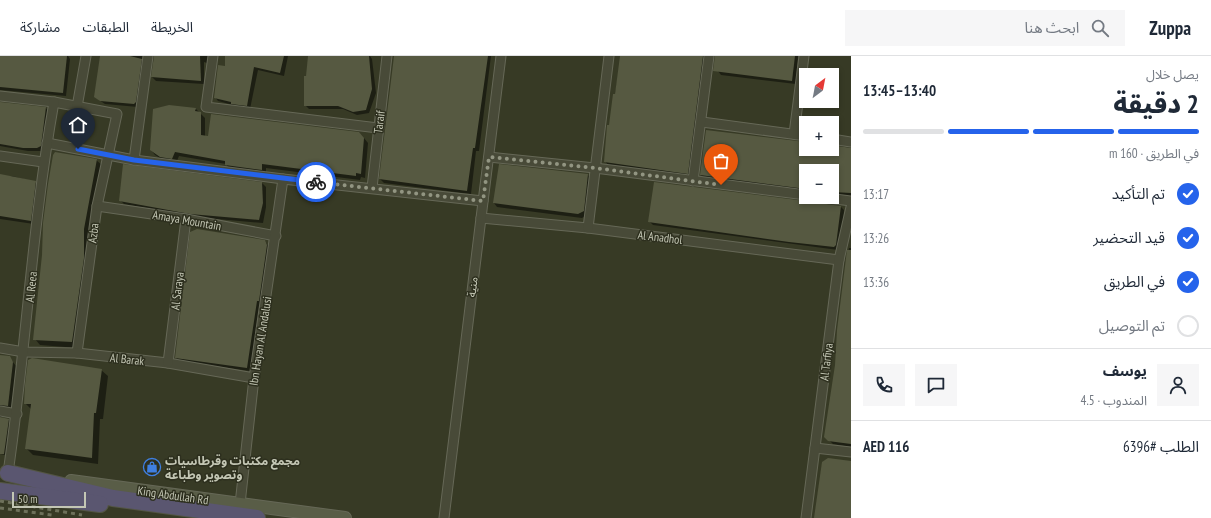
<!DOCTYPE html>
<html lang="ar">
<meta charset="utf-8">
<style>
:root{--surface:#fff;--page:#f6f6f7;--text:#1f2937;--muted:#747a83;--line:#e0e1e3;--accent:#2563eb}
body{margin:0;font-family:"PT Sans Narrow","Noto Sans Arabic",sans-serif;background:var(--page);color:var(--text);direction:rtl;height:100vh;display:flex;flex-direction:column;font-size:15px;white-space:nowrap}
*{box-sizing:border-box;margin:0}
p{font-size:13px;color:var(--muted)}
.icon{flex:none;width:22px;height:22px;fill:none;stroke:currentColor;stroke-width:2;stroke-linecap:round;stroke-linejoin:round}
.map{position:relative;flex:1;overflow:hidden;direction:ltr}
.side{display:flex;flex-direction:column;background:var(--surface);width:360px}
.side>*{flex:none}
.needle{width:26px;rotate:32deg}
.tools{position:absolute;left:799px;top:12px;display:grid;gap:8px}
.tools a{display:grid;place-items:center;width:40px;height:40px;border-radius:0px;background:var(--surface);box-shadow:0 2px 6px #0003;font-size:20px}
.scale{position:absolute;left:12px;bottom:10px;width:74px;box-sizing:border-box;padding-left:4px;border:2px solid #c3c6b4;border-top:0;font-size:11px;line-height:14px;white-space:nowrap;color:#c3c6b4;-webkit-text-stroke:3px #2d2f1e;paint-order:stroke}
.pin{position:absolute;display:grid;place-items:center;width:34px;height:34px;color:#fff;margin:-41px -17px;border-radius:50% 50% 50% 0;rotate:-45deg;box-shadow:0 0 4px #0007}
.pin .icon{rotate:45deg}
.courier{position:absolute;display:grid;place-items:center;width:40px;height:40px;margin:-20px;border:3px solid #2563eb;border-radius:50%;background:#fff;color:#222;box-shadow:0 1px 5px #0007}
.headline em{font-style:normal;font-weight:800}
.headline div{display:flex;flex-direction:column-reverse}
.headline{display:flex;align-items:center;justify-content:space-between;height:68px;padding:0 12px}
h1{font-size:26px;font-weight:800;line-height:30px}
.bar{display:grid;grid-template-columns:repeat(4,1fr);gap:6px 4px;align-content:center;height:48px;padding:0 12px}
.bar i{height:5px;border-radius:3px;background:var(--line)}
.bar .on{background:var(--accent)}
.bar p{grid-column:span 4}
.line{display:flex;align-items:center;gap:10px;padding:0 12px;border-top:1px solid var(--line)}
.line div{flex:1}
.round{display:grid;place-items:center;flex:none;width:42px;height:42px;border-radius:0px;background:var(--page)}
ol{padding:0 12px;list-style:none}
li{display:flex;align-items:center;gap:12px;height:44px}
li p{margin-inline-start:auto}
li .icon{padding:4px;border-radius:50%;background:var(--accent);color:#fff;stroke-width:4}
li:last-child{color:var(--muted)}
li i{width:22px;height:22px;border:2px solid var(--line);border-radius:50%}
header{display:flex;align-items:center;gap:24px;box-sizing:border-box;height:56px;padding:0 20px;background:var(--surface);border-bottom:1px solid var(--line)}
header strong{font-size:19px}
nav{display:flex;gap:22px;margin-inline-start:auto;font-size:14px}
.search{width:280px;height:36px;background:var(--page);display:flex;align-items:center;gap:10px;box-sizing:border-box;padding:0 14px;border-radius:0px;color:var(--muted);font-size:15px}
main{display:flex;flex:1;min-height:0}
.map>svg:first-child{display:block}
</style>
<header>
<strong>Zuppa</strong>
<div class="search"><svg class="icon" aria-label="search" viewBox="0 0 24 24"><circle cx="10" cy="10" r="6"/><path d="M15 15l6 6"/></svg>ابحث هنا</div>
<nav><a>الخريطة</a><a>الطبقات</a><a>مشاركة</a></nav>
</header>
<main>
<section class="side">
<div class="headline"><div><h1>2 دقيقة</h1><p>يصل خلال</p></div><em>13:40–13:45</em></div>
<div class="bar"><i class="on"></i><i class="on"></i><i class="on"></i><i></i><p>في الطريق · 160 m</p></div>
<ol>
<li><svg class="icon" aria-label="check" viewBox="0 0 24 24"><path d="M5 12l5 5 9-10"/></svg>تم التأكيد<p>13:17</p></li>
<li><svg class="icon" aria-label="check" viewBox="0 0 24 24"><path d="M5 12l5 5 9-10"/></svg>قيد التحضير<p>13:26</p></li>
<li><svg class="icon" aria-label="check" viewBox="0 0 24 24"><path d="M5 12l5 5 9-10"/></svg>في الطريق<p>13:36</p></li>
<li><i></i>تم التوصيل</li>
</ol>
<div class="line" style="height:72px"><a class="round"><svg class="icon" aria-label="person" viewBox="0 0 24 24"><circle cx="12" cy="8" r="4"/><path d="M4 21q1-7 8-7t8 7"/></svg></a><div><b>يوسف</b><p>المندوب · 4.5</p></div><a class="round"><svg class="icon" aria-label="chat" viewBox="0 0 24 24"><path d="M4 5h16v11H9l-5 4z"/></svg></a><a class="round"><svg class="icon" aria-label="phone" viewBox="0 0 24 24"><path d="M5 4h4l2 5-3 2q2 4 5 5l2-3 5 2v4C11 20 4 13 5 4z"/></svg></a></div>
<div class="line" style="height:52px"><div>الطلب #6396</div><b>AED 116</b></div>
</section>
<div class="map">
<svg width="851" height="462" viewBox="0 0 851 462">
<rect width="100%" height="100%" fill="#373a25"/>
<g fill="#0007">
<polygon points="0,0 68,0 70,3 66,40 0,34"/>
<polygon points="101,0 148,0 138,51 105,48 99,44"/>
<polygon points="154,0 208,0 207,7 204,6 204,28 156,25 152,21"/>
<polygon points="226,0 288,0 284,20 258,14 250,53 236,51 233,49 218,45 215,41 226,11"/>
<polygon points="309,0 370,0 372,3 376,37 369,57 357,59 343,53 309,53 305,49"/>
<polygon points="396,0 491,0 479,95 476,95 471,138 384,127 380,123"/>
<polygon points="621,0 706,0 691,121 608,109 605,105"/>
<polygon points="719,0 798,0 796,28 721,19 718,15"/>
<polygon points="0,47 46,52 49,56 44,93 41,95 28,95 0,90"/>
<polygon points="196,53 205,62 205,81 364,82 368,87 365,122 361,121 360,124 266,112 266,118 230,114 226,108 179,100 176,107 165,105 155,99 151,94"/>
<polygon points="806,86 806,93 832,93 832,89 851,92 851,140 832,139 832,115 806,115 806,136 704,123 701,119"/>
<polygon points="96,104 102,109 78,292 40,289 35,283"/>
<polygon points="588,119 591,123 587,159 582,162 497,151 494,147"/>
<polygon points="0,120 12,120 35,126 39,130 34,168 0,163"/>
<polygon points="262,127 266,131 266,151 263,167 195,161 124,148 120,144"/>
<polygon points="812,141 821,141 817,144 818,147 841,151 844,154 842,183 838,194 653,169 649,165 805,146 812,143"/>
<polygon points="265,185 270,193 250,315 179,305 176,302"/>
<polygon points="849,192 851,192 851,391 833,388 826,381 836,309 838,274"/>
<polygon points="0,300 9,301 20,315 15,357 6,356 1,362 9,364 16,371 12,400 0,398"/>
<polygon points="101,314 108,320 103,363 100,363 98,408 33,399 26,392 31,353 25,347"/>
</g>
<g fill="#565941">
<polygon points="0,0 67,0 63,37 0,31"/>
<polygon points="100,0 130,0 142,3 136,46 134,48 100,45 94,41"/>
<polygon points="154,0 200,0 201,25 151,21"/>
<polygon points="225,0 284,0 280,17 254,11 247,50 231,48 231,46 214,42 218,9 225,10"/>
<polygon points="308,0 369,0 372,33 366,54 353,56 338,50 304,50 304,20 306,20"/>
<polygon points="394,0 488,0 475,92 473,92 467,135 379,123"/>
<polygon points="620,0 703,0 688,118 604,106 607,69 609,69 613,38 615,38"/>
<polygon points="715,0 795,0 792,25 713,15"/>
<polygon points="0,46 46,51 41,90 37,92 23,92 0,88"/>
<polygon points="169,49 196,52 195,55 201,56 201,79 208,80 211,58 359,76 364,82 361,118 356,117 356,120 262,108 262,114 225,109 225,105 175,96 172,103 160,101 150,94 153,53"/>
<polygon points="706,74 806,86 806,93 832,93 832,89 851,92 851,137 832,136 832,115 806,115 806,133 700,119"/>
<polygon points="55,96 97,103 84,173 84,202 72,286 33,284 42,199 43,167 48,128 53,99"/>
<polygon points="123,108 262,126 263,147 259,164 190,158 119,145"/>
<polygon points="499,108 588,118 584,155 578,158 493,147"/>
<polygon points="0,118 36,125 31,165 0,160"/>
<polygon points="654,126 805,145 811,143 819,147 841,150 836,189 834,191 789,186 648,166"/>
<polygon points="197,173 265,184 267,189 259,245 257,245 247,312 175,302 190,176"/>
<polygon points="847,194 851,194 851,388 828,385 824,381 835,309 837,274"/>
<polygon points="0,299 10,300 13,306 8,350 0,349"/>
<polygon points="32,302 102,313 96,357 94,357 92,402 25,393 31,348 24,348 25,329 28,304"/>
<polygon points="0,361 9,363 4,398 0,398"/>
<polygon points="828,402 851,405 851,462 814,462 822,406"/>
</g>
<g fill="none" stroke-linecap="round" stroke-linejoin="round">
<g stroke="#666857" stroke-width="11">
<g id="street">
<polyline points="213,0 206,51 378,72"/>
<polyline points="0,40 54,46 117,58 97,150 77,297"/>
<polyline points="77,51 86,0"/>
<polyline points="702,66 806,80"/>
<polyline points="794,78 804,0"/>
<polyline points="832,83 851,86"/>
<polyline points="47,87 134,104 283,123 483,145"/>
<polyline points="0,100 43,106"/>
<polyline points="489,101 595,112 806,139"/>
<polyline points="134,104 148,0"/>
<polyline points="693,125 709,0"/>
<polyline points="372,132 387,0"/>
<polyline points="820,141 851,145"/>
<polyline points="97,150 186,163 276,180"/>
<polyline points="481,162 588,172 839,204"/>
<polyline points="588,172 609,0"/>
<polyline points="0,292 24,296 77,297 168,307 254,322"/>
<polyline points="168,307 186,163"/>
<polyline points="0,355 17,358"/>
<polyline points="815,392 851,396"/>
<path d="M8,417C26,294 32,169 54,46"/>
<polyline points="240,448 254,322 283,123"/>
<polyline points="444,462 501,0"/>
<polyline points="806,462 839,204 851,151"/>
</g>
</g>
<g stroke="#666857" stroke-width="14">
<polyline id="secondary" points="71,425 345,462"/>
</g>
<g stroke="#535544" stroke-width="18">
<g id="highway">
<polyline points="8,417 113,442 257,462"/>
<polyline points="0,435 100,448"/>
</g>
</g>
<use href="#street" stroke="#484a38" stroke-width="9"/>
<use href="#secondary" stroke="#595d47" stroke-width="12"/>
<use href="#highway" stroke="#5a5670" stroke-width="16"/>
<g stroke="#6e715b" stroke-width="3" stroke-dasharray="4 4" stroke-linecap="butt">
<polyline points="0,445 82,459"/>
<polyline points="0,452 52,459"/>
</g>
</g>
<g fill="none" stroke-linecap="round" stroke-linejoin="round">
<polyline stroke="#929582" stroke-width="4" stroke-dasharray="0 7.2" points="316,126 483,145 489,101 595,112 721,129"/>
<polyline stroke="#2563eb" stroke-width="5" points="78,93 134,104 316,126"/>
</g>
<defs>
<g id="shop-ring" transform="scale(0.9)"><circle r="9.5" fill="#2d2f1e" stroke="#3f7fe0" stroke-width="1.5"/><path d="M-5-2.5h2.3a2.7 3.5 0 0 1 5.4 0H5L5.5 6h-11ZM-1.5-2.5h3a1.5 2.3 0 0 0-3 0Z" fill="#3f7fe0"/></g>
</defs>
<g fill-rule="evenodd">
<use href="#shop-ring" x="152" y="411"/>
</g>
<g text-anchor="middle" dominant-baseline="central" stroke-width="3" stroke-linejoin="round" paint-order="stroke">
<g font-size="12" fill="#c3c6b4" stroke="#2d2f1e">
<text transform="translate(379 66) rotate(-83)">Taraif</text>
<text transform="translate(187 164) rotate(10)">Amaya Mountain</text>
<text transform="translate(93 177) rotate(-83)">Azba</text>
<text transform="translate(660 181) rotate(7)">Al Anadhol</text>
<text transform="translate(31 231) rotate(-84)">Al Reea</text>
<text transform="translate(472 231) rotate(-83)">منية</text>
<text transform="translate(177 235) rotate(-83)">Al Saraya</text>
<text transform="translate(260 285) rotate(-81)">Ibn Hayan Al Andalusi</text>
<text transform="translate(127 303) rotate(6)">Al Barak</text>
<text transform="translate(826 306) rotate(-83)">Al Tarfiya</text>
<text transform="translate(173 439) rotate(8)">King Abdullah Rd</text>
</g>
<g font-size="12" font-weight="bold" fill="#c3c6b4" stroke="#2d2f1e" text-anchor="start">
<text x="165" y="404">مجمع مكتبات وقرطاسيات<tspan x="165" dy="14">وتصوير وطباعة</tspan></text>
</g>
</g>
</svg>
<div class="tools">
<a><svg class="needle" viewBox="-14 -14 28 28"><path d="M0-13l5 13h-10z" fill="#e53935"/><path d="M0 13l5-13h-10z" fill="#747a83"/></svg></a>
<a>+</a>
<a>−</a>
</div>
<div class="scale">50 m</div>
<div class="pin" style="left:721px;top:129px;background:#ea580c"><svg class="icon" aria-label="bag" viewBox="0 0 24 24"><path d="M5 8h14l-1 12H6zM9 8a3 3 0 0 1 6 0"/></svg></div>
<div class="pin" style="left:78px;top:93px;background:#1f2937"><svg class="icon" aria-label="home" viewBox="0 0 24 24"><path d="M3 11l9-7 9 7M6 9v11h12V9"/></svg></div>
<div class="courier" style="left:316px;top:126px"><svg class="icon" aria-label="bike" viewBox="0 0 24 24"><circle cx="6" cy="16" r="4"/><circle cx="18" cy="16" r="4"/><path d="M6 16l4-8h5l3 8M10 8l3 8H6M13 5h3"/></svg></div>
</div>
</main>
